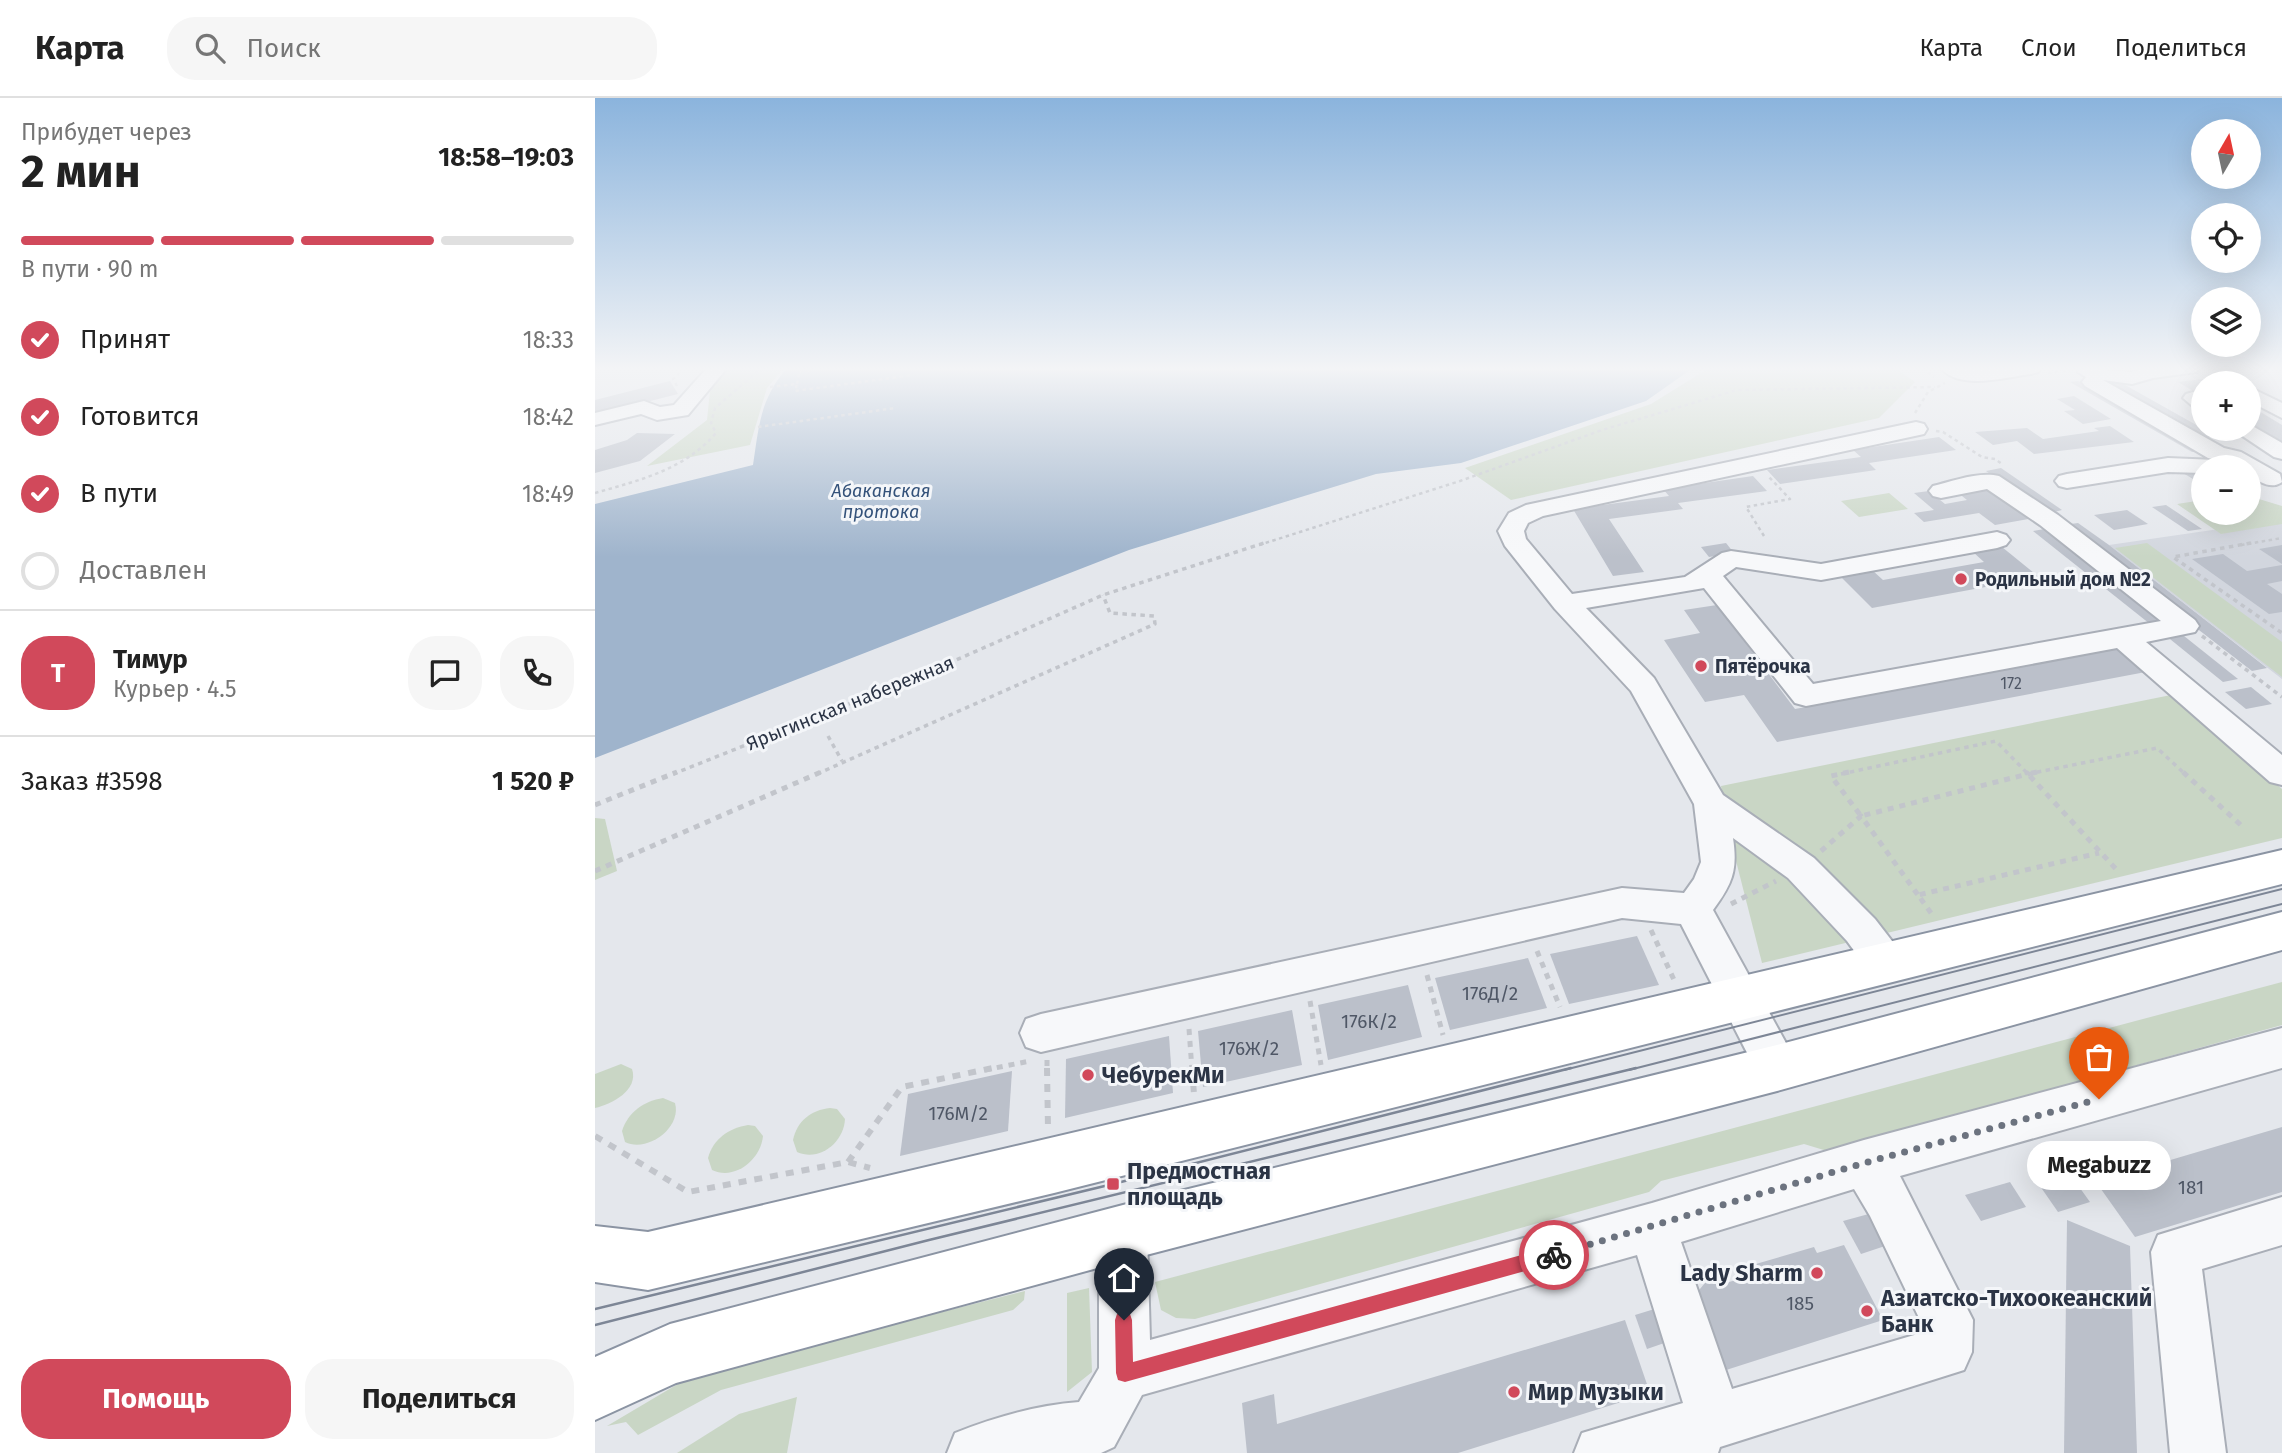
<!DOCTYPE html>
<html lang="ru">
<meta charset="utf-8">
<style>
:root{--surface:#fff;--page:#f6f6f6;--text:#222;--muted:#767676;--line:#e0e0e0;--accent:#d1495b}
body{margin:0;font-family:"Fira Sans",sans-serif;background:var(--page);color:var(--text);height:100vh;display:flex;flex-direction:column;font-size:26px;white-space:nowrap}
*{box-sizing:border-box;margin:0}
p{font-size:23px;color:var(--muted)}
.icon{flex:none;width:38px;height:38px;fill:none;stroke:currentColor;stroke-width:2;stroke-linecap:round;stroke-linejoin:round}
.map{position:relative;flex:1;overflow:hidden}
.side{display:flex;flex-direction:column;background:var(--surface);width:595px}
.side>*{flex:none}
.needle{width:46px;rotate:9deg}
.fabs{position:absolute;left:1596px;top:21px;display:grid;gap:14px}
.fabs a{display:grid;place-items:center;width:70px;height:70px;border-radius:50%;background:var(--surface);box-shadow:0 7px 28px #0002;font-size:35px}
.pin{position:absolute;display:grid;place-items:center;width:60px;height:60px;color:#fff;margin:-72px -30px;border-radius:50% 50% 50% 0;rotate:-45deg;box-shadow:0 0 7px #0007}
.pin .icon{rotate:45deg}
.courier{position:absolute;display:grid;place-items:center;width:70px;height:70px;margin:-35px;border:5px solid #d1495b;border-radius:50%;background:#fff;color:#222;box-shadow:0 2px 9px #0007}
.bubble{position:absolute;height:49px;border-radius:24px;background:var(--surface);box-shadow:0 7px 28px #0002;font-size:23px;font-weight:700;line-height:49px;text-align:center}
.summary em{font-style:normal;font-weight:700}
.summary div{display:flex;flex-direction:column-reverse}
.summary{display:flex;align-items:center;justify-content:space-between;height:119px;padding:0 21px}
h1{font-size:46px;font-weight:700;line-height:52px}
.bar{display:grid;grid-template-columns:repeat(4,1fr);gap:10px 7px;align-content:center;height:84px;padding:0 21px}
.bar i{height:9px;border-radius:5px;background:var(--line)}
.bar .on{background:var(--accent)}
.bar p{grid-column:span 4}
.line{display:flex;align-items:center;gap:18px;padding:0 21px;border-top:2px solid var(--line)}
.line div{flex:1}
.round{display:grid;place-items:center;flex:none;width:74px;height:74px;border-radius:28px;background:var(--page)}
ol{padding:0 21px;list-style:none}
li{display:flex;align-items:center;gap:21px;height:77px}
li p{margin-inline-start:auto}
li .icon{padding:7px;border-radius:50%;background:var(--accent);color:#fff;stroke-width:4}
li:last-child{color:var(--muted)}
li i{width:38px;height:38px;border:4px solid var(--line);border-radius:50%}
.button{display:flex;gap:14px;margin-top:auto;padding:14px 21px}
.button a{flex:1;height:80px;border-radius:28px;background:var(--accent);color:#fff;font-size:28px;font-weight:700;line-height:80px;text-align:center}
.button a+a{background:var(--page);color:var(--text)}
header{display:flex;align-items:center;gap:42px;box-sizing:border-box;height:98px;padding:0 35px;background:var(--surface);border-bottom:2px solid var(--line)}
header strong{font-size:33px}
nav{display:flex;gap:38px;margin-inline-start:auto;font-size:24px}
.search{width:490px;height:63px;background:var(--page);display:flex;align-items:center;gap:18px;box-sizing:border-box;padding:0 24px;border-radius:28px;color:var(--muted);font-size:26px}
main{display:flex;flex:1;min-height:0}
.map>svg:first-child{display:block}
</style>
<header>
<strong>Карта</strong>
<div class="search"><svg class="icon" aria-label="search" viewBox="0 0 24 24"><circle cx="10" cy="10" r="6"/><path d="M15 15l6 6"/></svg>Поиск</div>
<nav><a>Карта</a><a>Слои</a><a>Поделиться</a></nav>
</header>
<main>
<section class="side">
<div class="summary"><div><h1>2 мин</h1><p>Прибудет через</p></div><em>18:58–19:03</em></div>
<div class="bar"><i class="on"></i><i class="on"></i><i class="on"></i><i></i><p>В пути · 90 m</p></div>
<ol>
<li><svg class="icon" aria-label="check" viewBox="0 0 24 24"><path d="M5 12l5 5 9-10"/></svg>Принят<p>18:33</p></li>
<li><svg class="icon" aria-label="check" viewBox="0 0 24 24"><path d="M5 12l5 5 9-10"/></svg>Готовится<p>18:42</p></li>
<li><svg class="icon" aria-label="check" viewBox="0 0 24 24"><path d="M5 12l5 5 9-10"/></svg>В пути<p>18:49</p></li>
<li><i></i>Доставлен</li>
</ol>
<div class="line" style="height:126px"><b class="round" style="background:var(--accent);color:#fff">Т</b><div><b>Тимур</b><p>Курьер · 4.5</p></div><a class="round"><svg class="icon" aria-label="chat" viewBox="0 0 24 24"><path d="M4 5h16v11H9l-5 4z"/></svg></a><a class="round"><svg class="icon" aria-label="phone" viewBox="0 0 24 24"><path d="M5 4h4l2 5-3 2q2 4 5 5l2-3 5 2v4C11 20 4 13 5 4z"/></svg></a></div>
<div class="line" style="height:91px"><div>Заказ #3598</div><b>1 520 ₽</b></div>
<div class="button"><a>Помощь</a><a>Поделиться</a></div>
</section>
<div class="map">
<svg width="1687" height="1355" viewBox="0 0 1687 1355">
<rect width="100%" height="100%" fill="#e4e7ec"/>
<polygon fill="#d2d6de" points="1687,421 1687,581 1514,447 1638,429"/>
<g fill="#c9d6c5">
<polygon points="131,270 189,270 172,290 155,347 52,368 112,322 115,293"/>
<polygon points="1114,270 1300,270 1320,284 1284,320 916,402 870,370 1056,306"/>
<polygon points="1294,395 1313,411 1264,419 1246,403"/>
<polygon points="1654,398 1687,408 1687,426 1626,436 1582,406 1608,402 1608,415 1654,415"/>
<polygon points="1552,445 1687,544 1687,579 1520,450"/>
<polygon points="1576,597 1687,691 1687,740 1167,865 1140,759 1126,688"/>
<polygon points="0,720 10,721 22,773 0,782"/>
<polygon points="1687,884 1687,927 1232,1053 1209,1046 1066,1083 1054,1094 600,1221 581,1220 566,1212 560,1184"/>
<path d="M26,966L37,971C44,992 17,1006 0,1010V976Z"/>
<path d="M68,1000L80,1005C87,1030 52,1055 30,1044L27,1033C33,1014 49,1003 68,1000Z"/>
<path d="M235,1010L242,1011L250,1021C249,1044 225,1064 202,1054L198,1042C202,1023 216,1012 235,1010Z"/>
<path d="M153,1027L160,1028L168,1038C166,1061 140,1083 117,1072L113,1060C118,1041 134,1030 153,1027Z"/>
<polygon points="494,1190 497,1274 472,1294 472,1195"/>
<polygon points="430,1193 429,1202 418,1212 126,1292 43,1337 31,1324 12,1328 98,1277"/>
<polygon points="202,1299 192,1355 82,1355 144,1316"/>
</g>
<path fill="#9fb4cc" d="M192,270H1098L1051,303L866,365L781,376L534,452L0,660V406L158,367C164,328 165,301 192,270Z"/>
<g fill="#bbc0ca">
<polygon points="1500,279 1523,283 1621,338 1606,341"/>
<polygon points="1608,281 1615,285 1608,285 1608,299 1583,284"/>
<polygon points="75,283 83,296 0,317 0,302"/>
<polygon points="1483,283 1607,353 1597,354 1475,284"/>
<polygon points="1479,298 1516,321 1488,326 1469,313 1480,312 1462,301"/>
<polygon points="1654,307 1687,327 1687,345 1654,326"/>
<polygon points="1515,328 1539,344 1439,356 1422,343 1398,347 1380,334 1432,330 1448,341 1504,333 1499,330"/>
<polygon points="42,335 80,336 45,363 0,375 0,352 32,342"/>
<polygon points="1344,339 1361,352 1274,365 1281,372 1185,386 1172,372 1266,359 1258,352"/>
<polygon points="1406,370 1467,412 1452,416 1391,373"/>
<polygon points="1608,372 1608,387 1588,375"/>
<polygon points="1158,378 1172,393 1083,405 1088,411 1014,421 1049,474 1018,478 978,411 1074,398 1068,391"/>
<polygon points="1397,388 1439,420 1400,427 1384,415 1329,424 1319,415 1339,412 1319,395 1334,393 1350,406 1372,402 1362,394"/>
<polygon points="1571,407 1607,431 1593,433 1557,409"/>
<polygon points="1532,412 1553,426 1519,432 1499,417"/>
<polygon points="1483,425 1514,447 1672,570 1657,573 1468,427"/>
<polygon points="1455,430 1574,523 1555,526 1438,433"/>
<polygon points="1131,445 1139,455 1114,459 1106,449"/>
<polygon points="1687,447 1687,466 1664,451"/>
<polygon points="1407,449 1444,479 1277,510 1245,478 1277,472 1288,482 1389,464 1378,454"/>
<polygon points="1628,456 1652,473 1687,467 1687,483 1672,486 1687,496 1687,514 1674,516 1597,461"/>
<polygon points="1122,507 1200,611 1529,550 1556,573 1182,644 1149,597 1110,604 1069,542 1105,535 1089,512"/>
<polygon points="1584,534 1643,581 1628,584 1570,537"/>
<polygon points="1656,589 1677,606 1651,611 1630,594"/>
<polygon points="1042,838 1064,887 974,906 955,856"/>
<polygon points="933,860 952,910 855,932 840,880"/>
<polygon points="813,887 827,939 733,962 723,907"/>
<polygon points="697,912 707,967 608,989 603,933"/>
<polygon points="574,938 578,995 470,1020 471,961"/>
<polygon points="417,973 413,1033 305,1058 313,996"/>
<polygon points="1687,1029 1687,1094 1540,1139 1501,1084"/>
<polygon points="1477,1079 1495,1104 1463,1114 1445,1088"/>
<polygon points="1415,1084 1431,1109 1386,1123 1370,1097"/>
<polygon points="1281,1114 1299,1145 1266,1156 1248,1123"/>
<polygon points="1472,1122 1535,1148 1542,1355 1469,1355"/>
<polygon points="1249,1147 1288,1222 1128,1273 1100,1197 1119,1174 1124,1187 1151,1179 1147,1170 1219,1149 1222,1155"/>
<polygon points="1066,1209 1078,1242 1052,1251 1040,1217"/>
<polygon points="1030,1222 1055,1295 863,1355 652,1355 647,1305 679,1296 682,1326"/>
</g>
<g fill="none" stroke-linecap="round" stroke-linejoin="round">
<g stroke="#a9aeb7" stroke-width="4">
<g id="minor">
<polygon points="112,270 132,270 93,317 62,322 46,316 0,327 0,315 49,303 65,309 79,307"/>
<path d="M1346,270H1446L1443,274L1436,276C1411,279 1365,293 1346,270Z"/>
<path d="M1486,270L1536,274L1549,270H1605L1602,274L1558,280L1537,286L1508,282L1629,350L1646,354L1685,376L1687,384C1676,392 1665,384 1654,377V369H1608V375L1573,374L1472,390L1464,388L1460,383L1464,378L1472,376L1573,360L1621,362L1613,360L1490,288L1487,284L1491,279L1483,274Z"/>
<polygon points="1654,289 1687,305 1687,320 1654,303"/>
<polygon points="1598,294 1608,298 1608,313 1601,311 1588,300 1591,296"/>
<path d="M1321,324L1329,326L1332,331L1329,336L948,418L933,425L929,433L931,441L977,496L1090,479L1127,455L1136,453L1226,466L1402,434L1411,437L1415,442L1411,447L1402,450L1226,482L1141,469L1128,478L1218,586L1566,523L1445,427L1392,391L1346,400L1338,398L1334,393L1338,388C1357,383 1385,373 1404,378L1463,417L1600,522L1604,528L1600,534L1551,544L1687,657V687L1675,684L1522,550L1211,608L1200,605L1109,490L991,510L1059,580L1128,697L1219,760L1280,821L1304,852L1310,864L1304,876L1290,881L1276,876L1252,843L1193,780L1138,740C1143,773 1137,786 1118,812L1197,956L1203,970L1197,984L1182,990L1167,984L1086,826L1027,820L446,954L431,949L425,935L431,921L446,916L1027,790L1089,795L1099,781L1106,764L1099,706L1036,593L960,511L910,448L903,433L914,415L931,407Z"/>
<polygon points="1654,326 1687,345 1687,361 1679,359 1637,331 1654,331"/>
<path d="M1687,930V970L1305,1078L1378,1222L1377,1254L1369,1272L1125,1349L1123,1355H979L987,1335L1088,1305L1042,1157L547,1297L519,1349L506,1355H352L360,1335C400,1319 442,1307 484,1304L504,1270V1135L511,1118L528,1111L545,1118L552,1135L555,1242L1057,1105L1269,1042ZM1259,1091L1275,1118L1326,1224V1235L1137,1291L1086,1144Z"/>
<polygon points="1687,1099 1687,1147 1607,1171 1631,1355 1575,1355 1556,1154 1563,1137"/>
</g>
</g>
<g stroke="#8b94a3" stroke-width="4">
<g id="highway">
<polygon points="1687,752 1687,786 459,1095 53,1192 0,1184 0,1128 53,1134"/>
<polygon points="1687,814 1687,852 1182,993 528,1163 81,1285 0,1322 0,1259 75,1226 528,1107 1182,947"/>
</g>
</g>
<g stroke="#c2c5cb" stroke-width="2.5" stroke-dasharray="3.5 3.5" stroke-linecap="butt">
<polyline points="367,270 367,274 392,271"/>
<polyline points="1327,270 1339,279"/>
<polyline points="204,274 237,270"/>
<polyline points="1453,275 1475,272"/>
<polyline points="202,286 205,270"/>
<polyline points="82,288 78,281 89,270"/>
<polyline points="175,289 202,286 200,293 318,277"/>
<polyline points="1320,315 1333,294 1350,285"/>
<polyline points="163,329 301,310"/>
<polyline points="1341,333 1348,334 1387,359 1400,361 1407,366"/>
<path d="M0,395C45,382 89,372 121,335L116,325L120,310L162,274L161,270"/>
<polyline points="1169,438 1151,409 1195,401 1174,379"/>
<polyline points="664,447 865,383 1007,332 1142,292 1340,289"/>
<polyline points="1646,447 1687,440"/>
</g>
<g stroke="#c2c5cb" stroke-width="3.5" stroke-dasharray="4.5 4.5" stroke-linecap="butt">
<polyline points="1656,445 1578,459 1687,535"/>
<polyline points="1607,538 1687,599"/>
<polyline points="233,638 247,663"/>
<polyline points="78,676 334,574 508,497 669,445"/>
<polyline points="222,676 560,526 559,518 515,515 508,497"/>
<polyline points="1246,676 1401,643 1433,676"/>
<polyline points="1433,676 1562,650 1590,676"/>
</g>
<g stroke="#c2c5cb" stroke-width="5" stroke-dasharray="6 6" stroke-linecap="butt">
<polyline points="1254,674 1236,678 1266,718 1433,676 1431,674"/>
<polyline points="1442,674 1433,676 1521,771"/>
<polyline points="1588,674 1649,730"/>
<polyline points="0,707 82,674"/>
<polyline points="1226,753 1266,718 1323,797"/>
<polyline points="0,773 226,674"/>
<polyline points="1136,806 1181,783"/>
<polyline points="1336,815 1323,797 1504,755"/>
<polyline points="1056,832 1080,884"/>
<polyline points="942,853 965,909"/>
<polyline points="832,877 848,937"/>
<polyline points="715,903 726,967"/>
<polyline points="594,931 597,972"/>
<polyline points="452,962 452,972"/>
<polyline points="390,972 435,963"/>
</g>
<g stroke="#c2c5cb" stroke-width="6" stroke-dasharray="8 8" stroke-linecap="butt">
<polyline points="452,970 453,1030"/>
<polyline points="597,970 599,996"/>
<polyline points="0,1038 93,1094 253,1064 275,1070"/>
<polyline points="253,1064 307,989 398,970"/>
</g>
<use href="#minor" fill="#f7f8fa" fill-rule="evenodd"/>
<use href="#highway" fill="#fff" fill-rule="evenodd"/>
<g stroke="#7d8696" stroke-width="2">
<polyline points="969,972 1687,791"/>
<polyline points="1034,972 1687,806"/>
</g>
<g stroke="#7d8696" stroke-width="2.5">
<polyline points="0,1211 518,1086 976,970"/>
<polyline points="0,1227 334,1142 1041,970"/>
</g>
</g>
<linearGradient id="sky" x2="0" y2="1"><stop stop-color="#8bb4dd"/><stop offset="0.59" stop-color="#f3f4f6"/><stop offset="1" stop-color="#f3f4f6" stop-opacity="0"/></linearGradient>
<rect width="1687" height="459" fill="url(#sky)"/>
<polygon fill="#d1495b" points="959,1148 965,1151 967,1157 965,1163 959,1165 530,1284 523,1282 521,1275 520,1222 522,1216 529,1213 535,1216 537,1222 538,1264"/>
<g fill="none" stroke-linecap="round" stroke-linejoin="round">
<polyline stroke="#6c737f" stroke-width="7" stroke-dasharray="0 12.6" points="959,1157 1269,1065 1504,1001"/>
</g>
<g fill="#d1495b" stroke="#f4f6f9" stroke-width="2.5">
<circle cx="1366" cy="481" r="7"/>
<circle cx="1106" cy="568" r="7"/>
<circle cx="493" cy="977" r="7"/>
<rect x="511" y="1079" width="14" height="14" rx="3.5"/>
<circle cx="1222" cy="1175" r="7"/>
<circle cx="1272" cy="1213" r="7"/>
<circle cx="919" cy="1294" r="7"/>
</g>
<g text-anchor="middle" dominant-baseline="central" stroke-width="6" stroke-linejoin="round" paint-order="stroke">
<g font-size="16" fill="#4f5766">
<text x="1416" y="585">172</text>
</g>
<g font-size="18" font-style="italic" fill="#34527a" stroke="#f4f6f9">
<text x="286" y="393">Абаканская<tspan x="286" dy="21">протока</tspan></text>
</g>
<g font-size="19" font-weight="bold" fill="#2b3445" stroke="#f4f6f9" text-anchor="start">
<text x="1380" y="481">Родильный дом №2</text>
<text x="1120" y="568">Пятёрочка</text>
</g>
<g font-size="19" fill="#2b3445" stroke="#f4f6f9">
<text transform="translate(255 605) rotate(-22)">Ярыгинская набережная</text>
</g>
<g font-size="19" fill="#4f5766">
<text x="895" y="895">176Д/2</text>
<text x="774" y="923">176К/2</text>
<text x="654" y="950">176Ж/2</text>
<text x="363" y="1015">176М/2</text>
<text x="1596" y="1089">181</text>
<text x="1205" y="1205">185</text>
</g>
<g font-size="23" font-weight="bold" fill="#2b3445" stroke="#f4f6f9" text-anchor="start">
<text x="507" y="977">ЧебурекМи</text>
<text x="532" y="1073">Предмостная<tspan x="532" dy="26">площадь</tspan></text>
<text x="1208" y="1175" text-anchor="end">Lady Sharm</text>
<text x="1286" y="1200">Азиатско-Тихоокеанский<tspan x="1286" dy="26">Банк</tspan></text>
<text x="933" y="1294">Мир Музыки</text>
</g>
</g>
</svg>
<div class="fabs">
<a><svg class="needle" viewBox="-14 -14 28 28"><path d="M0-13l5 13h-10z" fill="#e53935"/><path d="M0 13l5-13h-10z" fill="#767676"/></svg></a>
<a><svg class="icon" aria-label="locate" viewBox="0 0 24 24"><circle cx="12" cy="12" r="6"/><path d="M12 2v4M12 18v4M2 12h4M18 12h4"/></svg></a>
<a><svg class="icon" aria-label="layers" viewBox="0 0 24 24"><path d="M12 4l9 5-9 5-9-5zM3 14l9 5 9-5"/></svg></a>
<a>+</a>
<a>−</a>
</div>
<div class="pin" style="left:1504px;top:1001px;background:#ea580c"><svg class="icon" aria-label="bag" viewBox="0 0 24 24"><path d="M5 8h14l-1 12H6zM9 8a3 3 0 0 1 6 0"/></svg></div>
<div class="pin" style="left:529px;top:1222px;background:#1f2937"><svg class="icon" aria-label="home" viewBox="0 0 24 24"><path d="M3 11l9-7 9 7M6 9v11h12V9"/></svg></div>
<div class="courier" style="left:959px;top:1157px"><svg class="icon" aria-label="bike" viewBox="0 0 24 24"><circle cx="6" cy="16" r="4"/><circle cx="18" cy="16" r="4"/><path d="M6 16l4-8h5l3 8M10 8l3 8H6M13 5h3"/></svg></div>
<div class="bubble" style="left:1432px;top:1043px;width:144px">Megabuzz</div>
</div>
</main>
